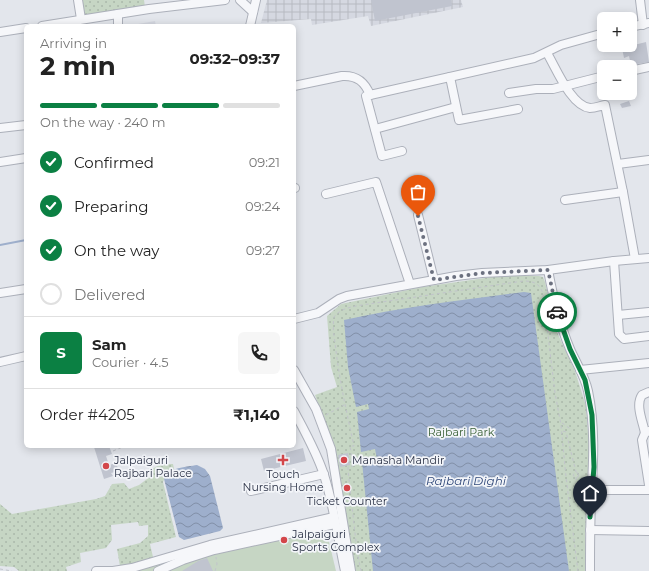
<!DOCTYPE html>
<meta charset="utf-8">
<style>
:root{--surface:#fff;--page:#f6f6f6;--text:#222;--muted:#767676;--line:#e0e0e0;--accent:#0b8043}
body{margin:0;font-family:Montserrat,sans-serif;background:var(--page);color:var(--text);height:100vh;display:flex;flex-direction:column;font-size:15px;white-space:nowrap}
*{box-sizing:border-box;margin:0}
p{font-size:13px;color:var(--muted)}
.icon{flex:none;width:22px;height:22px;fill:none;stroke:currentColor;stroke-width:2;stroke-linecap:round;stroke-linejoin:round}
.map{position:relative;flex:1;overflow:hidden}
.side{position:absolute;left:24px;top:24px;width:272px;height:424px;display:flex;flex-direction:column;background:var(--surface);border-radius:6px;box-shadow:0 2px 10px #0003}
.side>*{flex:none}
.fabs{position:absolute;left:597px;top:12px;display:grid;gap:8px}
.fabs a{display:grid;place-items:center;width:40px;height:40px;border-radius:6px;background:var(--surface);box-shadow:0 2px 10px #0003;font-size:20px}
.pin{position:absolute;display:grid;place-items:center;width:34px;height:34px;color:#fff;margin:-41px -17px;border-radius:50% 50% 50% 0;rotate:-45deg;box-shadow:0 0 4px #0007}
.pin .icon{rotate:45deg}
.courier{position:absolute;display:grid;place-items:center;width:40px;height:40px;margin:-20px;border:3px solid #0b8043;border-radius:50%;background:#fff;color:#222;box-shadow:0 1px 5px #0007}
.head em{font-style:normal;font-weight:700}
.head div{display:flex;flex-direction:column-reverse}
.head{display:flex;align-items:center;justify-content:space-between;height:68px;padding:0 16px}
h1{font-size:26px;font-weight:700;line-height:30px}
.bar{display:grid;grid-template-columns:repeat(4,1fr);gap:6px 4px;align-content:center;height:48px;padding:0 16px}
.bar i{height:5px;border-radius:3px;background:var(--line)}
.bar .on{background:var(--accent)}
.bar p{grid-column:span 4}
.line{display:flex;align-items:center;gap:10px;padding:0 16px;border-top:1px solid var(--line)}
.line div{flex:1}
.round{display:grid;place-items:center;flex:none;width:42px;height:42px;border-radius:6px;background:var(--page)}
ol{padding:0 16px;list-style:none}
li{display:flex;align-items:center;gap:12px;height:44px}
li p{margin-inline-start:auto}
li .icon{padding:4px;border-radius:50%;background:var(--accent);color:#fff;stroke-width:4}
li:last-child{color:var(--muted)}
li i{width:22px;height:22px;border:2px solid var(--line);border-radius:50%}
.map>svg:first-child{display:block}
</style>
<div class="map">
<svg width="649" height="571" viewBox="0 0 649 571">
<defs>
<pattern id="industrial-grid" width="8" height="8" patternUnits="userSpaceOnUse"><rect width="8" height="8" fill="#d5d8e1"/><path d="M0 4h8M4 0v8" fill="none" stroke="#b7bac2"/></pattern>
<pattern id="grass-dots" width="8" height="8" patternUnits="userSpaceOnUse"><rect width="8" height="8" fill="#c6d6c4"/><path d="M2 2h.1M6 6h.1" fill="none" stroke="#aab8aa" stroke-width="1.8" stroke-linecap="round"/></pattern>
<pattern id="water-waves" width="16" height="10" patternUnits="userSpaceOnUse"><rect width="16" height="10" fill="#9eafcc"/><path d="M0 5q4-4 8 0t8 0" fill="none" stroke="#818fa7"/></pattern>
</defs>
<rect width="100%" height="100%" fill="#e3e6ec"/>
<polygon fill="#d5d8e1" points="155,21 156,26 127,26"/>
<polygon fill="url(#industrial-grid)" points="267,0 461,0 463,7 371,26 368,16 312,25 311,19 261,23"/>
<g fill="url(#grass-dots)">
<polygon points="80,0 144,0 145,7 83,17"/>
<polygon points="499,276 539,276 543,277 545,282 556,330 575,371 586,406 591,474 585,535 587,571 354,571 334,448 315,395 337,387 331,367 327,316 341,304 422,287"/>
<polygon points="161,464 173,464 174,469 166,475 163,482 176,537 150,544 153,557 137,563 120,566 117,549 140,543 148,536 148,525 139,526 138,522 111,525 112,540 106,548 80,553 81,562 66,567 67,571 19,571 14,567 0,566 0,504 12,514 96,499 105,496 112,484 124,483 129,489 139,485 147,479 152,469"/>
</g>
<polygon fill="#c6d6c4" points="324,521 336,571 115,571"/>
<g fill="url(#water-waves)">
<path d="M524,292L531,293L569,571H373L362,462L377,459L375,449L361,452L357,412L369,409L368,404L356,407L348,367L344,320C403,307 463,300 524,292Z"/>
<path d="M197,465L205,469L210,476L223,528L220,531L184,540L179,537L164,479C168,467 187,467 197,465Z"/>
</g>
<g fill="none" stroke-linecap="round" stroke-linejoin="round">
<polyline stroke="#9eafcc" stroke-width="2" points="0,245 26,240"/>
</g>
<g fill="#c0c4cf">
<polygon points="371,0 451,0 452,6 375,21"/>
<polygon points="625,13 626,19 619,19 618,15"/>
<polygon points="646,42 649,62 631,65 629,56 624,58 622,48"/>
<polygon points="629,101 631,106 622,108 620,104"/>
<polygon points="98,446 103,446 103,448 109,446 112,454 106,456 109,465 116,463 119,471 111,473 113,476 104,479 94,447"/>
<polygon points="303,448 306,461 264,471 261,459"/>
<polygon points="348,453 350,465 340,467 338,455"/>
<polygon points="207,558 213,571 182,571 198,561"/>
</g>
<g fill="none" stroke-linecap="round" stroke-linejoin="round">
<g stroke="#acb0ba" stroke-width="10">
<g id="minor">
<polyline points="78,0 81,19"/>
<polyline points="240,0 253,12"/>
<polyline points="640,0 643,25"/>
<polyline points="118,14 118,26"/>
<polyline points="42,26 149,9 225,0"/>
<polyline points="250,26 256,0"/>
<polyline points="630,27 649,23"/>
<polyline points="0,32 26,28"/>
<path d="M547,53C556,68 571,106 590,108C595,108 600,106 605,105L623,192L635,259"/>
<polyline points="630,71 649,67"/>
<polyline points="450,77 459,120 518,109"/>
<path d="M294,86L342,76C357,75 365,82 370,95L534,58L561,45L604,33"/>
<polyline points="509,93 536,89 553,89 604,76"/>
<polyline points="370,95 366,96 382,156 402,151"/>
<polyline points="0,128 26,125"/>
<polyline points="375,129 456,107"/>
<polyline points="0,162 26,158"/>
<polyline points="618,164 649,160"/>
<polyline points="294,188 295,188"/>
<polyline points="326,194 376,182 410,284"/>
<polyline points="565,200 623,192"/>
<polyline points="418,215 434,280"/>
<polyline points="614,261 619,334 624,339 649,336"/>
<path d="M548,270C553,297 559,323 570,349C576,363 585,376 588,391C596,429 593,466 591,504C590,526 590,549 590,571"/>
<polyline points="0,293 26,289"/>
<polyline points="618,315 649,312"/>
<polyline points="294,319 318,313 339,299 347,296 456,276 482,273 548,270 614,261 649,258"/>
<polyline points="0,362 26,356"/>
<polyline points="294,370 316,409 331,449 351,571"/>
<polyline points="580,370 649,363"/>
<path d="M294,411C305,432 317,453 324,475C334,506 338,539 345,571"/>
<polyline points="649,431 645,433 642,440 649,485"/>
<path d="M645,433C643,422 635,405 642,395L649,392"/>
<polyline points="592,490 649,490"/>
<polyline points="251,491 324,474"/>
<polyline points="590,530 649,531"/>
<polyline points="96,571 113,571 132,568 210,545 334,517"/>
<polyline points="158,571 183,560 214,550 335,524"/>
</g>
</g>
<g stroke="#c1c4cb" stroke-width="1" stroke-dasharray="3 3" stroke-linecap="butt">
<polyline points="326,415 344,405"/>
<polyline points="562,423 572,430"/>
<polyline points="563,431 566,432 576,472"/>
<polyline points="113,451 125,446"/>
<circle cx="576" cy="475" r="2.5"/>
<polyline points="576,477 577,502"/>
<polyline points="343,485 350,485"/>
<polyline points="0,569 12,571"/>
<polyline points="215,571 217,564 216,557"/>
<path d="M361,571L357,551L348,470V467L353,466L350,446H354C347,414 340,383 336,351C335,340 332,328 334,317C341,308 351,307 362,305L523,281C533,281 540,283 543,294L555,393L561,425L566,477L578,571"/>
</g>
<use href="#minor" stroke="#f6f7fa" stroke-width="8"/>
</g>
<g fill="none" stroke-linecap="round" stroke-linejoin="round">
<polyline stroke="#6b707f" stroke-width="4" stroke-dasharray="0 7.2" points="418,216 434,280 482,273 548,270 557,312"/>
<polyline stroke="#0b8043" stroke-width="5" points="557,312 570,349 585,380 592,415 594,467 590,517"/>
</g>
<g fill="#d3464a" stroke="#f3f5f9" stroke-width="1.5">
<path d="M281 454h4v4h4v4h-4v4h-4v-4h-4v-4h4z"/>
<circle cx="344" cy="460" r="4"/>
<circle cx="106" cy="466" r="4"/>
<circle cx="347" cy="488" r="4"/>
<circle cx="284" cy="540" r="4"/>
</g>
<g text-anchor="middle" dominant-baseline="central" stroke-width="3.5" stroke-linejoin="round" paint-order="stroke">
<g font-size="11" fill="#3a6137" stroke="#f3f5f9">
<text x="461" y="432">Rajbari Park</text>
</g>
<g font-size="11" fill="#2a3145" stroke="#f3f5f9" text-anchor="start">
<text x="114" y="460">Jalpaiguri<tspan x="114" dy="13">Rajbari Palace</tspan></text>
<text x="352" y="460">Manasha Mandir</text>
<text x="283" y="474" text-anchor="middle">Touch<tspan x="283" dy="13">Nursing Home</tspan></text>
<text x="347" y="501" text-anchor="middle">Ticket Counter</text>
<text x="292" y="534">Jalpaiguri<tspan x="292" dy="13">Sports Complex</tspan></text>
</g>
<g font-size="12" font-style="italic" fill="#324a7b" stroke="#f3f5f9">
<text x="466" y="480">Rajbari Dighi</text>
</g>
</g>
</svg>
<div class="fabs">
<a>+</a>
<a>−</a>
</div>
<div class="pin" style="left:418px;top:216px;background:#ea580c"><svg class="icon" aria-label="bag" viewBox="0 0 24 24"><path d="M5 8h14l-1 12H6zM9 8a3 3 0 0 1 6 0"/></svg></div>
<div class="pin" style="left:590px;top:517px;background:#1f2937"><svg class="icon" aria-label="home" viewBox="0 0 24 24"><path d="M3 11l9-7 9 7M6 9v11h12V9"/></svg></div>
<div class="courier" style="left:557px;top:312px"><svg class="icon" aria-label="car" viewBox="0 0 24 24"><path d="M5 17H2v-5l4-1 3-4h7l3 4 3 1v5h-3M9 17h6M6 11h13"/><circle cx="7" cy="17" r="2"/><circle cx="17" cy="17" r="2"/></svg></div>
<section class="side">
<div class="head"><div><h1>2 min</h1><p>Arriving in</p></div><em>09:32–09:37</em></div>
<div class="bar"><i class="on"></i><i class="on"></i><i class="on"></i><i></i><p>On the way · 240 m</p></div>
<ol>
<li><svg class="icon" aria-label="check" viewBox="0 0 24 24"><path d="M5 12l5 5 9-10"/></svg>Confirmed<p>09:21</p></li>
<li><svg class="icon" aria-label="check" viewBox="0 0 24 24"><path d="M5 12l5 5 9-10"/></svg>Preparing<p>09:24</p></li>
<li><svg class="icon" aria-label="check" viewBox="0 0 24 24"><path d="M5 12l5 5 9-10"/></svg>On the way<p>09:27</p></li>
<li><i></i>Delivered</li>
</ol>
<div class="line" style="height:72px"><b class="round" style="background:var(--accent);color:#fff">S</b><div><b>Sam</b><p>Courier · 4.5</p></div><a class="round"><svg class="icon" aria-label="phone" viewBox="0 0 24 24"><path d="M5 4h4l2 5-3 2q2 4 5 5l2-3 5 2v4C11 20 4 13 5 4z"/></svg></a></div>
<div class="line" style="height:52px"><div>Order #4205</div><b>₹1,140</b></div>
</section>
</div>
